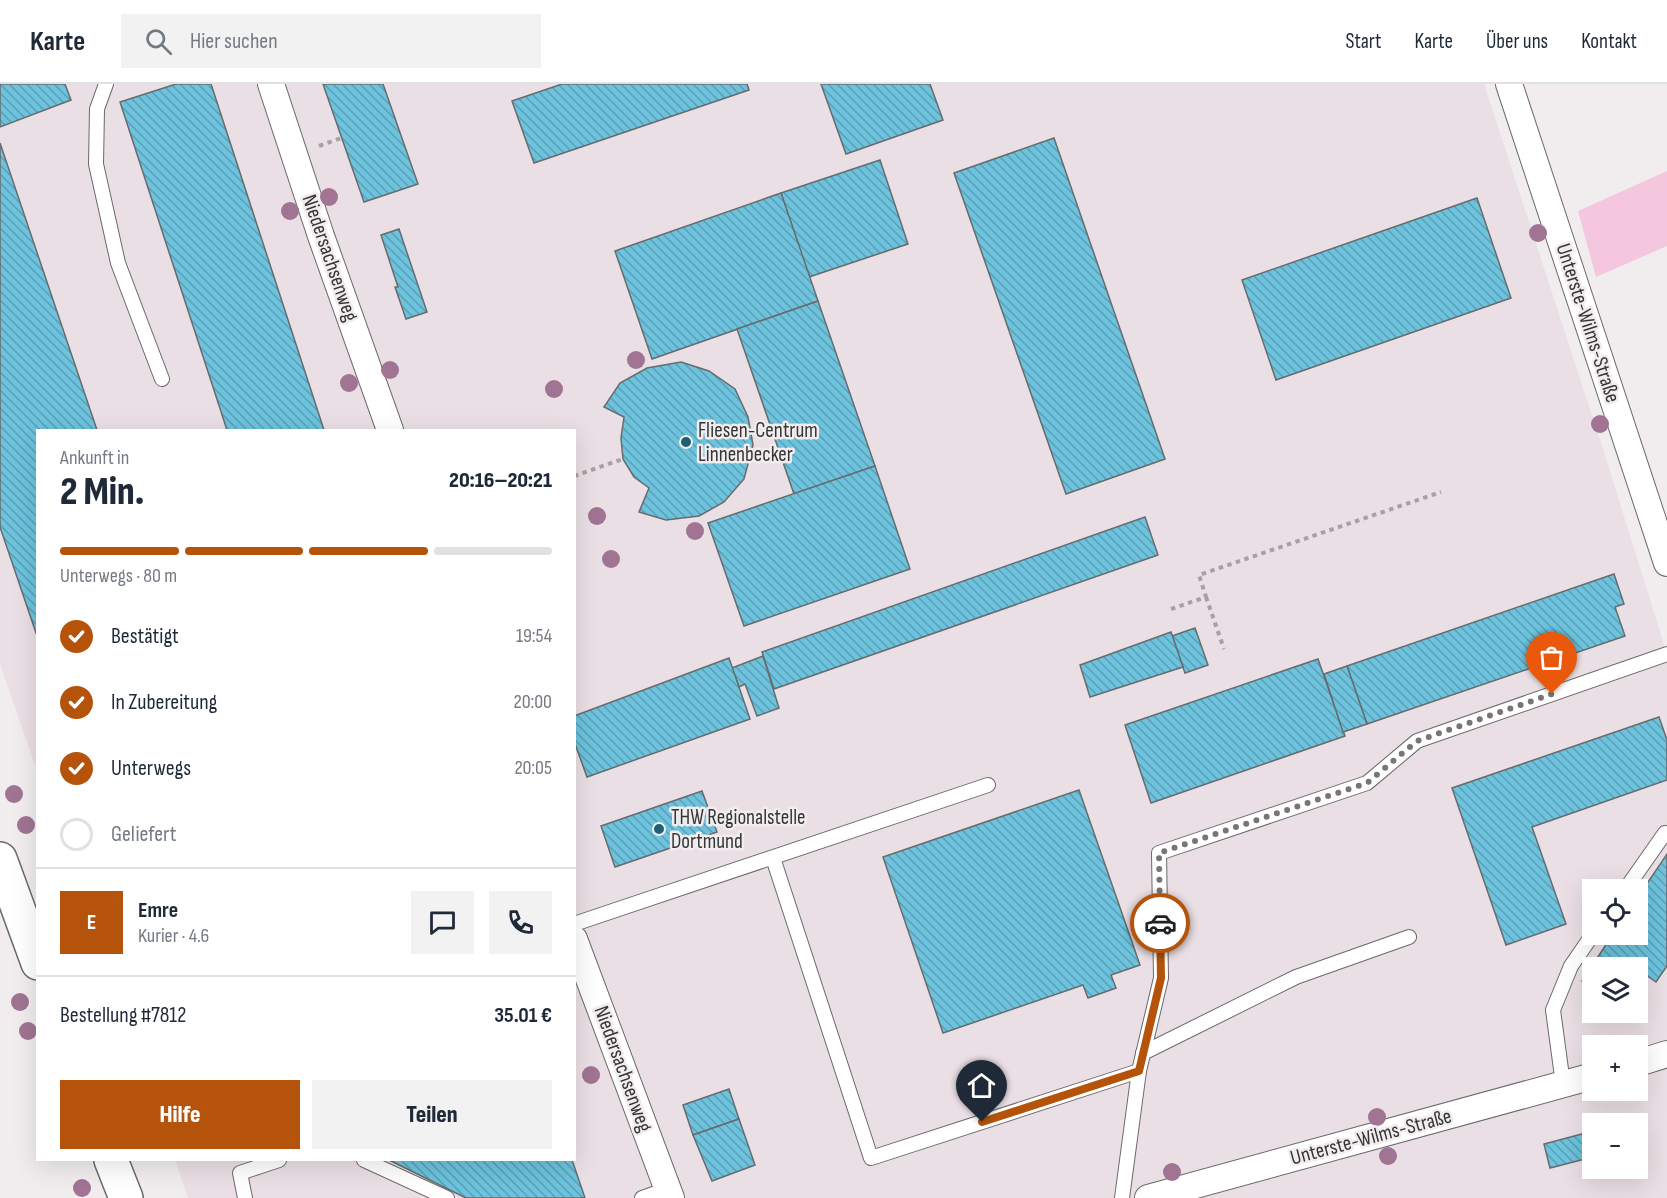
<!DOCTYPE html>
<html lang="de">
<meta charset="utf-8">
<style>
:root{--surface:#fff;--page:#f2f2f3;--text:#1f2937;--muted:#747a83;--line:#e0e1e3;--accent:#b45309}
body{margin:0;font-family:"Sofia Sans Condensed",sans-serif;background:var(--page);color:var(--text);height:100vh;display:flex;flex-direction:column;font-size:22px;white-space:nowrap}
*{box-sizing:border-box;margin:0}
p{font-size:20px;color:var(--muted)}
.icon{flex:none;width:33px;height:33px;fill:none;stroke:currentColor;stroke-width:2;stroke-linecap:round;stroke-linejoin:round}
.map{position:relative;flex:1;overflow:hidden}
.drawer{position:absolute;left:36px;top:345px;width:540px;height:732px;display:flex;flex-direction:column;background:var(--surface);border-radius:0px;box-shadow:0 6px 24px #0002}
.drawer>*{flex:none}
.fabs{position:absolute;left:1582px;top:795px;display:grid;gap:12px}
.fabs a{display:grid;place-items:center;width:66px;height:66px;border-radius:0px;background:var(--surface);box-shadow:0 6px 24px #0002;font-size:30px}
.pin{position:absolute;display:grid;place-items:center;width:51px;height:51px;color:#fff;margin:-62px -26px;border-radius:50% 50% 50% 0;rotate:-45deg;box-shadow:0 0 6px #0007}
.pin .icon{rotate:45deg}
.courier{position:absolute;display:grid;place-items:center;width:60px;height:60px;margin:-30px;border:4px solid #b45309;border-radius:50%;background:#fff;color:#222;box-shadow:0 2px 8px #0007}
.head em{font-style:normal;font-weight:800}
.head div{display:flex;flex-direction:column-reverse}
.head{display:flex;align-items:center;justify-content:space-between;height:102px;padding:0 24px}
h1{font-size:39px;font-weight:800;line-height:45px}
.bar{display:grid;grid-template-columns:repeat(4,1fr);gap:9px 6px;align-content:center;height:72px;padding:0 24px}
.bar i{height:8px;border-radius:4px;background:var(--line)}
.bar .selected{background:var(--accent)}
.bar p{grid-column:span 4}
.line{display:flex;align-items:center;gap:15px;padding:0 24px;border-top:2px solid var(--line)}
.line div{flex:1}
.round{display:grid;place-items:center;flex:none;width:63px;height:63px;border-radius:0px;background:var(--page)}
ol{padding:0 24px;list-style:none}
li{display:flex;align-items:center;gap:18px;height:66px}
li p{margin-inline-start:auto}
li .icon{padding:6px;border-radius:50%;background:var(--accent);color:#fff;stroke-width:4}
li:last-child{color:var(--muted)}
li i{width:33px;height:33px;border:3px solid var(--line);border-radius:50%}
.cta{display:flex;gap:12px;margin-top:auto;padding:12px 24px}
.cta a{flex:1;height:69px;border-radius:0px;background:var(--accent);color:#fff;font-size:24px;font-weight:800;line-height:69px;text-align:center}
.cta a+a{background:var(--page);color:var(--text)}
header{display:flex;align-items:center;gap:36px;box-sizing:border-box;height:84px;padding:0 30px;background:var(--surface);border-bottom:2px solid var(--line)}
header strong{font-size:28px}
nav{display:flex;gap:33px;margin-inline-start:auto;font-size:21px}
.search{width:420px;height:54px;background:var(--page);display:flex;align-items:center;gap:15px;box-sizing:border-box;padding:0 21px;border-radius:0px;color:var(--muted);font-size:22px}
.map>svg:first-child{display:block}
</style>
<header>
<strong>Karte</strong>
<div class="search"><svg class="icon" aria-label="search" viewBox="0 0 24 24"><circle cx="10" cy="10" r="6"/><path d="M15 15l6 6"/></svg>Hier suchen</div>
<nav><a>Start</a><a>Karte</a><a>Über uns</a><a>Kontakt</a></nav>
</header>
<div class="map">
<svg width="1667" height="1114" viewBox="0 0 1667 1114">
<defs>
<pattern id="building-back-hatch" width="6" height="6" patternUnits="userSpaceOnUse" patternTransform="scale(1.5)"><rect width="6" height="6" fill="#6dc3de"/><path d="M-1 5l2 2M0 0l6 6M5-1l2 2" fill="none" stroke="#5a9fb5"/></pattern>
</defs>
<rect width="100%" height="100%" fill="#f1edef"/>
<path fill="#eadfe4" fill-rule="evenodd" d="M0,0H1484L1603,365L1667,570V1114H188L175,1076H574V346H38L37,687L0,580ZM1593,806H1638V850H1593ZM1593,884H1638V928H1593ZM1593,962H1638V1006H1593ZM1593,1040H1638V1084H1593Z"/>
<polygon fill="#f4c7df" points="1667,87 1667,162 1596,193 1578,127"/>
<g fill="url(#building-back-hatch)" stroke="#676b6c" stroke-width="1.5">
<polygon points="0,0 65,0 71,16 0,43"/>
<polygon points="176,0 211,0 324,346 227,346 120,18"/>
<polygon points="323,0 383,0 418,100 364,118"/>
<polygon points="562,0 747,0 749,6 534,79 512,17"/>
<polygon points="821,0 930,0 943,36 846,70"/>
<polygon points="1054,54 1165,375 1066,410 954,89"/>
<polygon points="0,59 97,346 38,346 38,548 36,549 0,443"/>
<polygon points="880,76 908,160 809,193 781,109"/>
<polygon points="781,109 818,217 652,275 615,167"/>
<polygon points="1477,114 1511,214 1276,296 1242,196"/>
<polygon points="399,145 427,228 406,235 395,203 398,203 381,151"/>
<polygon points="818,217 875,382 794,410 737,245"/>
<polygon points="681,278 709,287 735,305 748,333 753,361 744,395 724,418 699,432 666,436 639,428 649,404 634,393 623,375 621,354 624,333 604,323 620,299 647,284"/>
<polygon points="875,382 910,485 744,542 708,439"/>
<polygon points="1145,433 1158,471 774,605 762,568"/>
<polygon points="1614,490 1624,520 1615,523 1625,552 1367,640 1347,582"/>
<polygon points="1195,544 1208,581 1185,589 1172,552"/>
<polygon points="1171,548 1183,583 1090,613 1080,581"/>
<polygon points="763,572 779,624 757,632 745,600 739,603 732,584"/>
<polygon points="729,574 750,635 587,693 574,657 574,632"/>
<polygon points="1318,575 1345,652 1151,719 1125,641"/>
<polygon points="1347,582 1367,640 1343,648 1324,590"/>
<polygon points="1659,633 1667,656 1667,696 1532,743 1566,840 1506,861 1452,704"/>
<polygon points="1079,706 1140,881 1111,891 1116,904 1088,914 1083,901 943,949 883,773"/>
<polygon points="702,707 717,748 615,783 601,742"/>
<polygon points="1667,770 1667,882 1656,898 1639,886 1638,888 1638,884 1593,884 1593,905 1582,897 1613,850 1638,850 1638,813"/>
<polygon points="729,1005 739,1035 693,1051 683,1021"/>
<polygon points="739,1035 755,1081 712,1097 693,1051"/>
<polygon points="1593,1047 1593,1073 1550,1084 1544,1060"/>
<polygon points="389,1076 572,1076 585,1114 466,1114"/>
</g>
<g fill="none" stroke-linecap="round" stroke-linejoin="round">
<g stroke="#6c696a" stroke-width="16">
<g id="service">
<polyline points="106,0 97,25 96,80 118,179 162,295"/>
<polyline points="773,774 871,1074 1139,987"/>
<polyline points="1625,806 1665,749"/>
<polyline points="574,840 988,701"/>
<polyline points="1143,969 1296,893 1409,853"/>
<polyline points="1563,1000 1553,926 1571,882 1593,850"/>
<polyline points="364,1076 447,1114"/>
<polyline points="245,1114 240,1089 279,1076"/>
<polyline points="642,1114 667,1105"/>
<polyline points="1122,1114 1139,987 1161,894 1159,769 1367,699 1417,657 1667,570"/>
</g>
</g>
<g stroke="#6c696a" stroke-width="28">
<g id="minor">
<polyline points="271,0 321,152 390,346"/>
<polyline points="1509,0 1667,479"/>
<polyline points="574,855 671,1114"/>
<polyline points="1638,979 1667,970"/>
<polyline points="1148,1114 1593,992"/>
</g>
</g>
<g stroke="#6c696a" stroke-width="36">
<g id="secondary">
<polyline points="0,775 38,879"/>
<polyline points="111,1076 126,1114"/>
</g>
</g>
<g stroke="#a5a2a3" stroke-width="4" stroke-dasharray="4.5 4.5" stroke-linecap="butt">
<polyline points="319,62 341,54"/>
<polyline points="574,392 623,375"/>
<polyline points="1206,513 1224,565"/>
<polyline points="1171,525 1206,513 1199,491 1441,408"/>
</g>
<use href="#service" stroke="#fff" stroke-width="14"/>
<use href="#minor" stroke="#fff" stroke-width="26"/>
<use href="#secondary" stroke="#fff" stroke-width="33"/>
</g>
<g fill="#a07492">
<circle cx="329" cy="113" r="9"/>
<circle cx="290" cy="127" r="9"/>
<circle cx="1538" cy="149" r="9"/>
<circle cx="636" cy="276" r="9"/>
<circle cx="390" cy="286" r="9"/>
<circle cx="349" cy="299" r="9"/>
<circle cx="554" cy="305" r="9"/>
<circle cx="1600" cy="340" r="9"/>
<circle cx="597" cy="432" r="9"/>
<circle cx="695" cy="447" r="9"/>
<circle cx="611" cy="475" r="9"/>
<circle cx="14" cy="710" r="9"/>
<circle cx="26" cy="741" r="9"/>
<circle cx="20" cy="918" r="9"/>
<circle cx="28" cy="947" r="9"/>
<circle cx="591" cy="991" r="9"/>
<circle cx="1377" cy="1033" r="9"/>
<circle cx="1388" cy="1072" r="9"/>
<circle cx="1172" cy="1088" r="9"/>
<circle cx="82" cy="1104" r="9"/>
</g>
<g fill="none" stroke-linecap="round" stroke-linejoin="round">
<polyline stroke="#777577" stroke-width="6" stroke-dasharray="0 10.8" points="1160,839 1159,769 1367,699 1417,657 1552,610"/>
<polyline stroke="#b45309" stroke-width="8" points="982,1038 1139,987 1161,894 1160,839"/>
</g>
<g fill="#1d6073" stroke="#f1edef" stroke-width="2">
<circle cx="686" cy="358" r="6"/>
<circle cx="659" cy="745" r="6"/>
</g>
<g text-anchor="middle" dominant-baseline="central" stroke-width="5" stroke-linejoin="round" paint-order="stroke">
<g font-size="21" fill="#363536" stroke="#f1edef">
<text transform="translate(330 174) rotate(71)">Niedersachsenweg</text>
<text transform="translate(1588 239) rotate(72)">Unterste-Wilms-Straße</text>
<text transform="translate(623 985) rotate(70)">Niedersachsenweg</text>
<text transform="translate(1371 1053) rotate(-15)">Unterste-Wilms-Straße</text>
</g>
<g font-size="21" fill="#363536" stroke="#f1edef" text-anchor="start">
<text x="698" y="346">Fliesen-Centrum<tspan x="698" dy="24">Linnenbecker</tspan></text>
<text x="671" y="733">THW Regionalstelle<tspan x="671" dy="24">Dortmund</tspan></text>
</g>
</g>
</svg>
<div class="fabs">
<a><svg class="icon" aria-label="locate" viewBox="0 0 24 24"><circle cx="12" cy="12" r="6"/><path d="M12 2v4M12 18v4M2 12h4M18 12h4"/></svg></a>
<a><svg class="icon" aria-label="layers" viewBox="0 0 24 24"><path d="M12 4l9 5-9 5-9-5zM3 14l9 5 9-5"/></svg></a>
<a>+</a>
<a>−</a>
</div>
<div class="pin" style="left:1552px;top:610px;background:#ea580c"><svg class="icon" aria-label="bag" viewBox="0 0 24 24"><path d="M5 8h14l-1 12H6zM9 8a3 3 0 0 1 6 0"/></svg></div>
<div class="pin" style="left:982px;top:1038px;background:#1f2937"><svg class="icon" aria-label="home" viewBox="0 0 24 24"><path d="M3 11l9-7 9 7M6 9v11h12V9"/></svg></div>
<div class="courier" style="left:1160px;top:839px"><svg class="icon" aria-label="car" viewBox="0 0 24 24"><path d="M5 17H2v-5l4-1 3-4h7l3 4 3 1v5h-3M9 17h6M6 11h13"/><circle cx="7" cy="17" r="2"/><circle cx="17" cy="17" r="2"/></svg></div>
<section class="drawer">
<div class="head"><div><h1>2 Min.</h1><p>Ankunft in</p></div><em>20:16–20:21</em></div>
<div class="bar"><i class="selected"></i><i class="selected"></i><i class="selected"></i><i></i><p>Unterwegs · 80 m</p></div>
<ol>
<li><svg class="icon" aria-label="check" viewBox="0 0 24 24"><path d="M5 12l5 5 9-10"/></svg>Bestätigt<p>19:54</p></li>
<li><svg class="icon" aria-label="check" viewBox="0 0 24 24"><path d="M5 12l5 5 9-10"/></svg>In Zubereitung<p>20:00</p></li>
<li><svg class="icon" aria-label="check" viewBox="0 0 24 24"><path d="M5 12l5 5 9-10"/></svg>Unterwegs<p>20:05</p></li>
<li><i></i>Geliefert</li>
</ol>
<div class="line" style="height:108px"><b class="round" style="background:var(--accent);color:#fff">E</b><div><b>Emre</b><p>Kurier · 4.6</p></div><a class="round"><svg class="icon" aria-label="chat" viewBox="0 0 24 24"><path d="M4 5h16v11H9l-5 4z"/></svg></a><a class="round"><svg class="icon" aria-label="phone" viewBox="0 0 24 24"><path d="M5 4h4l2 5-3 2q2 4 5 5l2-3 5 2v4C11 20 4 13 5 4z"/></svg></a></div>
<div class="line" style="height:78px"><div>Bestellung #7812</div><b>35.01 €</b></div>
<div class="cta"><a>Hilfe</a><a>Teilen</a></div>
</section>
</div>
